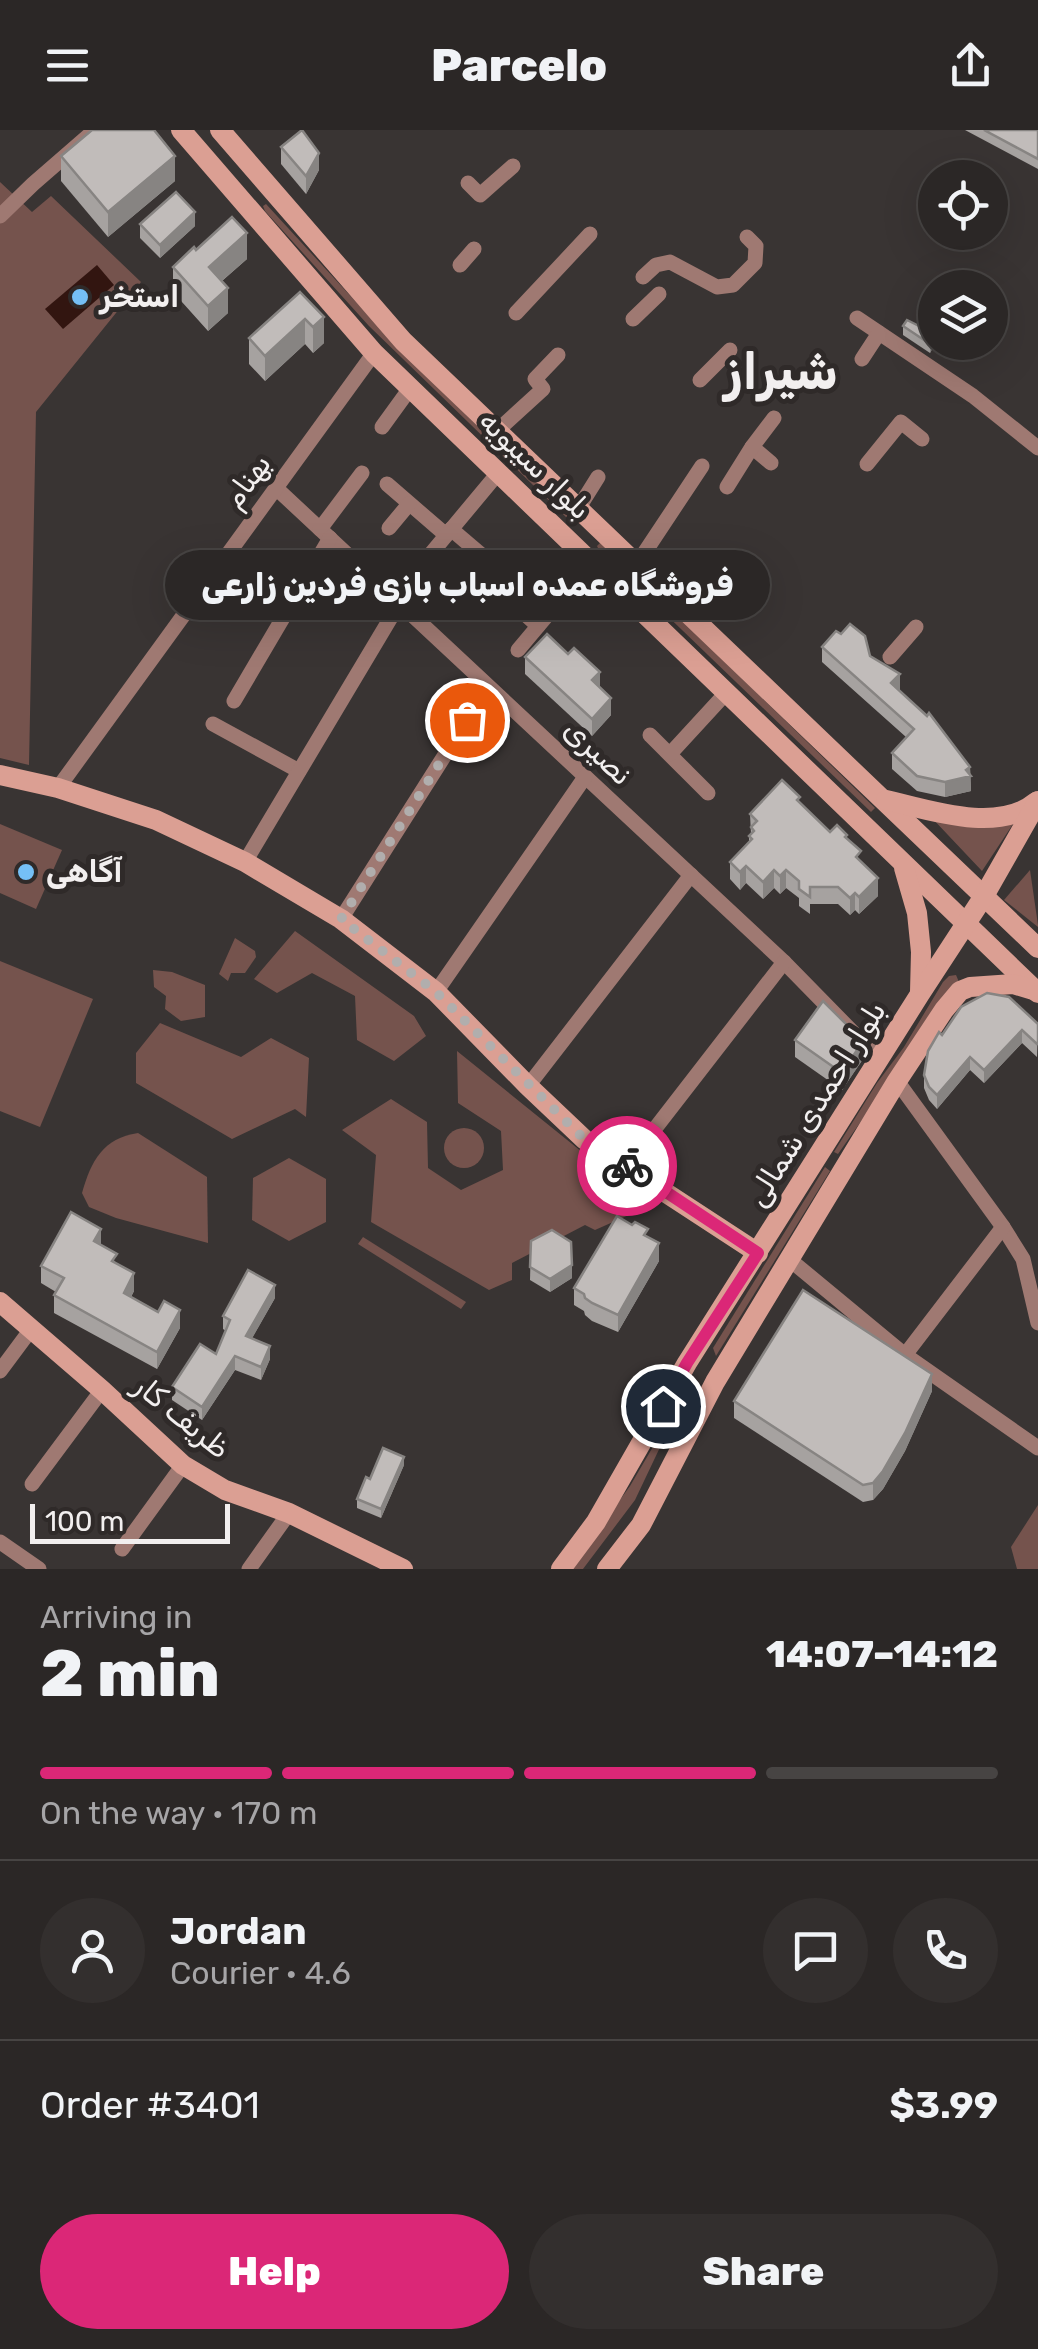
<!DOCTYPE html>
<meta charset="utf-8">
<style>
:root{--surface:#2b2726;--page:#332f2e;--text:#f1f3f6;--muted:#a6a5a7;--line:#474443;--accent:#db2777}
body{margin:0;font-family:Rubik,Vazirmatn,sans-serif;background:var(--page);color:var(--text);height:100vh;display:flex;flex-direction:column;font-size:38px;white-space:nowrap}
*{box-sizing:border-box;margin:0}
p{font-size:32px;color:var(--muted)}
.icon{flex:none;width:55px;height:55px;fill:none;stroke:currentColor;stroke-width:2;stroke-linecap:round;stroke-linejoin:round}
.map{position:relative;height:1439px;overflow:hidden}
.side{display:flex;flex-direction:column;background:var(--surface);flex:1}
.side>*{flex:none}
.tools{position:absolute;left:918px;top:30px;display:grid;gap:20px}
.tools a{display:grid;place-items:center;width:90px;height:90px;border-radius:50%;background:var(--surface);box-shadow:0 10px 40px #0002,0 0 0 2px var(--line);font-size:50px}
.scale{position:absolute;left:30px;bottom:25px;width:200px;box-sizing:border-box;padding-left:10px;border:5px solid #f2efef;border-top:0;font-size:28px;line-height:35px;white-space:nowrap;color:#f2efef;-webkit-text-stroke:8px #2f2a29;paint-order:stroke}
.pin{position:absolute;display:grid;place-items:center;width:85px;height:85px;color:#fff;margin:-42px;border:5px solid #fff;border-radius:50%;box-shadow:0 2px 10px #0007}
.courier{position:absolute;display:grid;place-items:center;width:100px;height:100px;margin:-50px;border:8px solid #db2777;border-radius:50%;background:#fff;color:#222;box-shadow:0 2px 12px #0007}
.bubble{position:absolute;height:70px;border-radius:35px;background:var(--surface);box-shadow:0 10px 40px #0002,0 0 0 2px var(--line);font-size:32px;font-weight:800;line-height:70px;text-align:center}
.summary em{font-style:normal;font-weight:800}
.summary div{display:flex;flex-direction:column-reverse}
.summary{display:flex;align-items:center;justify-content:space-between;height:170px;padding:0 40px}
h1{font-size:65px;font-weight:800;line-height:75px}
.bar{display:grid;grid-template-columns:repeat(4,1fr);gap:15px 10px;align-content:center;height:120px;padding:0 40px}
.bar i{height:12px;border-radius:8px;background:var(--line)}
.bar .on{background:var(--accent)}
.bar p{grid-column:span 4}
.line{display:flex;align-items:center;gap:25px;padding:0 40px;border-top:2px solid var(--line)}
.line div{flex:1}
.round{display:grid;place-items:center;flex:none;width:105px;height:105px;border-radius:52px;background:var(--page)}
.action{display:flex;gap:20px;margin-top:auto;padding:20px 40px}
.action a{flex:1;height:115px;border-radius:60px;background:var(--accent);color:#fff;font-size:40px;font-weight:800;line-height:115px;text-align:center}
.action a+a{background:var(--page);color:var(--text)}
header{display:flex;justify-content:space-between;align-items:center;height:130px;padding:0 40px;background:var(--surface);font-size:45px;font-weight:800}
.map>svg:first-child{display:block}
</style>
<header><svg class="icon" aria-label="menu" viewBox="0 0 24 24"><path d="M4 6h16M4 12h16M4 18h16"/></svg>Parcelo<svg class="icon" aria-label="share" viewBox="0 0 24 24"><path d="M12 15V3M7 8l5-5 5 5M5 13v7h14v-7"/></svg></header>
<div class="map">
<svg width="1038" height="1439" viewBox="0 0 1038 1439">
<rect width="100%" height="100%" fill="#393433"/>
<g fill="#75534d">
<polygon points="0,52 32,82 51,66 141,152 36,282 29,635 0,628"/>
<polygon points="266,74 390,209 572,385 572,388 567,388 369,196 265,81 263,76"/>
<polygon points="600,413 604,414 875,678 871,682 599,420 597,416"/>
<polygon points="931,687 968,697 1013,694 982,741"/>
<polygon points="0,694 62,720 36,779 0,763"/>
<polygon points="1030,740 1038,795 1038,797 1004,770"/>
<polygon points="295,801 414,886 426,906 394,931 357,910 355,866 312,843 277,863 254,849"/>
<polygon points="235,808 255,821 256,827 245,843 231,843 228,851 219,844"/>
<polygon points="0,831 93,869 40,997 0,981"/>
<polygon points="153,840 172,842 205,855 205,887 181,891 165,879 166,866 154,857"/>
<polygon points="956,845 959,852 838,1024 834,1022 877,953 904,917 943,852 949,846"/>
<polygon points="160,893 241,927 271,908 309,928 306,987 295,979 232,1009 136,953 136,923"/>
<polygon points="457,921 649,1076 595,1100 585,1095 512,1133 512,1150 489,1160 371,1092 376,1025 342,1000 391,969 427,992 428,1038 461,1060 503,1040 501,1001 458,973"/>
<circle cx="464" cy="1018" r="20"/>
<path d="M138,1003L207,1047L208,1113L116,1088L89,1077L82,1063C91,1031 103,1008 138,1003Z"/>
<polygon points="289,1028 326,1049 326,1092 289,1111 252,1090 253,1048"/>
<polygon points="825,1037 830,1041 716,1226 713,1218"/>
<polygon points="363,1107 466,1172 461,1179 358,1114"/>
<polygon points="691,1252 635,1370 583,1439 570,1439 630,1356"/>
<polygon points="1038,1375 1038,1439 1017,1439 1011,1417"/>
</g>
<polygon fill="#321510" points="97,135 114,155 63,199 45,179"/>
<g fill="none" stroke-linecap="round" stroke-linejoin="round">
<g stroke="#9f7972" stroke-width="15">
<polyline points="468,53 480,65 513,36"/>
<polyline points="0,86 33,54 95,0"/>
<polyline points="460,135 474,119"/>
<polyline points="643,147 656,135 670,132 717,157 733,155 755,133 756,116 747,107"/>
<polyline points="516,183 590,104"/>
<polyline points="857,188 973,266 1038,318"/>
<polyline points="633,189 659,164"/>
<polyline points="862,229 879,203"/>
<polyline points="700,250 730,220"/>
<polyline points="382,297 411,257"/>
<polyline points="497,301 543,259 535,249 558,225"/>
<polyline points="752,317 771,333"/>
<polyline points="867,334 901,292 922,309"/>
<polyline points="387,354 446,405"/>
<polyline points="727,357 752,317 774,288"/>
<polyline points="276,358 784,832 880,930"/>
<polyline points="578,379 598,347"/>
<polyline points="389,398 409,374"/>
<polyline points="320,399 362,343"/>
<polyline points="451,399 505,445"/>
<polyline points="637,434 702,336"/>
<polyline points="450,445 429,426 499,342"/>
<polyline points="516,476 538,496"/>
<polyline points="518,520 592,432"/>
<polyline points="890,527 916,497"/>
<polyline points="234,571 330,408"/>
<polyline points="213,594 299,641"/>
<polyline points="650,605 708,663"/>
<polyline points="670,624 727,562"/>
<polyline points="58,658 374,223"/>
<polyline points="245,732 399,474"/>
<polyline points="341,789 488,557"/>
<polyline points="436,862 585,647"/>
<polyline points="897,951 1003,1097 1023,1129 1038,1193"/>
<polyline points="528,956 691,745"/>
<polyline points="626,1036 784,832"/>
<polyline points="789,1129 905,1225 1038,1318"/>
<polyline points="905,1225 1003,1097"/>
<polyline points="0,1241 32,1198"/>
<polyline points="32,1354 102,1260"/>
<polyline points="0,1412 39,1439"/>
<polyline points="122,1419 183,1335"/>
<polyline points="249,1439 289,1383"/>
</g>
<g stroke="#db9f93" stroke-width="20">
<polyline points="181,0 374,223 1038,863"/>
<polyline points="220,0 403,211 1038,818"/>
<polyline points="0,645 58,658 156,690 245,732 341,789 436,862 528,956 585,1010 758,1123"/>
<path d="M886,670C929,680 998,704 1036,672"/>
<polyline points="904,738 917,783 921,822 920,862"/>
<polyline points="0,1172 102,1260 183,1335 225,1360 289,1383 403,1439"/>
<polyline points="561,1439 596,1392 687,1233 920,864 984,766 1038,671"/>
<polyline points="607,1439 641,1395 715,1252 897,951 944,880 960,861 970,857 1013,854 1033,860"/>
</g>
</g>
<g fill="#a6a2a0">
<polygon points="965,0 1038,0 1038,39"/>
<polygon points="281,17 319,40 306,64 281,34"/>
<polygon points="61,26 175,51 108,107 61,51"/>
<polygon points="140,94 195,96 160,128 140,108"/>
<polygon points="196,120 247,129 222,151 228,183 208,201 173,162 173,137"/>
<polygon points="300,162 324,213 313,223 305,214 265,251 249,234 249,208"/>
<polygon points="903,196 935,213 930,223 903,205"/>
<polygon points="822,517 870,526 900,560 899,561 970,637 971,661 945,667 917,661 892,639 892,623 906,607 822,532"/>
<polygon points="525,527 611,585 592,606 525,544"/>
<polygon points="800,673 830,702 847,708 861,733 878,766 859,784 855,780 850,785 838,774 810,774 810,784 799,776 799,768 786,758 780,764 774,758 763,769 746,753 740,760 730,749 730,732 749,712 749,706 751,704 750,684"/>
<polygon points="1038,894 1037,927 1022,913 984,953 970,940 937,979 929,970 924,958 924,945 942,905"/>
<polygon points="795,910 863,929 842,960 795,927"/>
<polygon points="648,1107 659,1131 618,1202 592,1191 585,1185 584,1181 574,1175 574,1158"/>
<polygon points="531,1111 572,1148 550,1162 530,1150"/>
<polygon points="101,1115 117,1134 134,1161 131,1167 180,1198 157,1239 54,1183 54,1165 56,1162 41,1153 41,1136"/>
<polygon points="275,1168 252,1208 270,1229 261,1250 235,1240 202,1290 172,1270 172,1257 216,1224 226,1201 223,1199 223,1186"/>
<polygon points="932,1261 905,1321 883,1359 873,1370 863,1372 734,1288 734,1271"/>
<polygon points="404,1335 381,1388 357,1378 357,1369 370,1349"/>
</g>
<g fill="#878482">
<polygon points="319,23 319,40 306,64 306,46"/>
<polygon points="175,26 175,51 108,107 108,82"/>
<polygon points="195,82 195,96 160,128 160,115"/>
<polygon points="247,103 247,129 209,162 209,137"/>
<polygon points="228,158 228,183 208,201 208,176"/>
<polygon points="324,187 324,213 313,223 313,197"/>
<polygon points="305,189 305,214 265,251 265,226"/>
<polygon points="935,204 935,213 930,223 930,214"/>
<polygon points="600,542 600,559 592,550"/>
<polygon points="900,544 900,560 891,568 891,553"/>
<polygon points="611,568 611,585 592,606 592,589"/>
<polygon points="970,637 971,661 945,667 945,652"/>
<polygon points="746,736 746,753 740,760 740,742"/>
<polygon points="774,740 774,758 763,769 763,752"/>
<polygon points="786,740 786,758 780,764 780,746"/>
<polygon points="878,748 878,766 859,784 859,767"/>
<polygon points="855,763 855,780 850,785 850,768"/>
<polygon points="1022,900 1022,913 984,953 984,940"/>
<polygon points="863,911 863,929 842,960 842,943"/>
<polygon points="970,927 970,940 937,979 937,965"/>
<polygon points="101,1099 101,1116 94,1111"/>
<polygon points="659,1113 659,1131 618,1202 618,1185"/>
<polygon points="572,1135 572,1148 550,1162 550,1149"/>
<polygon points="134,1143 134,1161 124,1180 124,1163"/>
<polygon points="275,1155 275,1168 246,1219 246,1206"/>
<polygon points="180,1180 180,1198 157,1239 157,1222"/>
<polygon points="270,1216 270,1229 261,1250 261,1237"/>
<polygon points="235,1226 235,1240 202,1290 202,1277"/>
<polygon points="932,1244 932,1261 905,1321 883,1359 873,1370 873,1353"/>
<polygon points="404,1327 404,1335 381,1388 381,1379"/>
</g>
<g fill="#c1bcba" stroke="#878482" stroke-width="2.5">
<polygon points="92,0 154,0 175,26 108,82 61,26"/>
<polygon points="302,0 319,23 306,46 281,17"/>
<polygon points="984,0 1038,0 1038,29"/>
<polygon points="176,62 195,82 160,115 140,94"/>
<polygon points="232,87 247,103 209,137 228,158 208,176 173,137 194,117 196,120"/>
<polygon points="300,162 324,187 313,197 305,189 265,226 249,208"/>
<polygon points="907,190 935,204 930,214 903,196"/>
<polygon points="850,494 865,506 870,526 900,544 891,553 927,586 929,583 970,637 966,640 971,646 945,652 917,646 892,623 914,599 822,517 836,501 841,504"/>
<polygon points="547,504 568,524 574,518 600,542 592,550 611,568 592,589 525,527"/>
<polygon points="782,650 800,667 797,670 830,702 837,695 847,705 845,707 861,721 856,727 878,748 859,767 855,763 850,768 838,757 810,757 810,767 799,759 799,751 786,740 780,746 774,740 763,752 746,736 740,742 730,732 752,709 749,706 754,701 751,697 757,691 750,684"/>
<polygon points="987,863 1009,867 1038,894 1038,913 1037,914 1022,900 984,940 970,927 937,965 929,957 924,945 928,921 939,902 942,905 961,877"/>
<polygon points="823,871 863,911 842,943 795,910"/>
<polygon points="71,1082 101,1099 94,1111 117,1124 112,1131 134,1143 124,1163 158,1182 164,1171 180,1180 157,1222 54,1165 64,1148 41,1136"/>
<polygon points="617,1086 632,1095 635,1092 648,1099 644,1105 659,1113 618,1185 592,1173 585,1168 584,1164 574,1158"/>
<polygon points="552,1100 571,1112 572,1135 550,1149 530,1137 531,1111"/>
<polygon points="248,1140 275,1155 246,1206 270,1216 261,1237 235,1226 202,1277 172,1257 200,1214 216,1224 230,1190 223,1186"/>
<polygon points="803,1160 932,1244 905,1303 883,1341 873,1353 863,1355 734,1271"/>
<polygon points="383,1318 404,1327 381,1379 357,1369 366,1347 370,1349"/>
</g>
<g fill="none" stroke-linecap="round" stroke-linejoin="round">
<polyline stroke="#b1aead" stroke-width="10" stroke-dasharray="0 18" points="467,590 341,789 436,862 585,1010 627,1036"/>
<polyline stroke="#db2777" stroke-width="12" points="627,1036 758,1123 687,1233 663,1276"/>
</g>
<g fill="#75c0f6" stroke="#2f2a29" stroke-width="4">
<circle cx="80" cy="167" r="10"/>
<circle cx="26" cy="742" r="10"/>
</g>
<g text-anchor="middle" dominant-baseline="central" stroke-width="10" stroke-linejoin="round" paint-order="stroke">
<g font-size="30" font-weight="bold" fill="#f2efef" stroke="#2f2a29" text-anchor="start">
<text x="100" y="167">استخر</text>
<text x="46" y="742">آگاهی</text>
</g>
<g font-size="30" fill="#f2efef" stroke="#2f2a29">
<text transform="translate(535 335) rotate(44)">بلوار سیبویه</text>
<text transform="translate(247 351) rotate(-54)">بهنام</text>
<text transform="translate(598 622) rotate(43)">نصیری</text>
<text transform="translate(816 974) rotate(-58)">بلوار احمدی شمالی</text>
<text transform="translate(182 1287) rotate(39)">ظریف کار</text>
</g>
<g font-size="50" font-weight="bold" fill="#f2efef" stroke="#2f2a29">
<text x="781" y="242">شیراز</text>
</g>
</g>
</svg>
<div class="tools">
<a><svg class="icon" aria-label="locate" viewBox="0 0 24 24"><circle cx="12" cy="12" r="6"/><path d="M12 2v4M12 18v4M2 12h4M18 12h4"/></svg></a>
<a><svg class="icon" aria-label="layers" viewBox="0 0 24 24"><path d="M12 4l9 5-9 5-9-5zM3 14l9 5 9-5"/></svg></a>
</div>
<div class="scale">100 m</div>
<div class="pin" style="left:467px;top:590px;background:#ea580c"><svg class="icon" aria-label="bag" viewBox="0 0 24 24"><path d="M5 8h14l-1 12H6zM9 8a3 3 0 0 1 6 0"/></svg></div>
<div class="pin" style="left:663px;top:1276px;background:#1f2937"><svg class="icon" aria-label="home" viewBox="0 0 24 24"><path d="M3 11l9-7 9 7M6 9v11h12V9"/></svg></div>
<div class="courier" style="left:627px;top:1036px"><svg class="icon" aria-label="bike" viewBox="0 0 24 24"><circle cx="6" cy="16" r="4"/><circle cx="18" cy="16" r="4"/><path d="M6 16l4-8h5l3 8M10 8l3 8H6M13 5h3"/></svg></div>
<div class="bubble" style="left:165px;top:420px;width:605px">فروشگاه عمده اسباب بازی فردین زارعی</div>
</div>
<section class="side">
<div class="summary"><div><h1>2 min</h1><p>Arriving in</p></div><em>14:07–14:12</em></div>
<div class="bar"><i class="on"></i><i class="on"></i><i class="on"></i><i></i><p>On the way · 170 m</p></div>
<div class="line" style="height:180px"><a class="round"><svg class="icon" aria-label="person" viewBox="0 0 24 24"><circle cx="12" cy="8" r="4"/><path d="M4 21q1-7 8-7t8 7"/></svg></a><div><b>Jordan</b><p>Courier · 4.6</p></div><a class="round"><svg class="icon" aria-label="chat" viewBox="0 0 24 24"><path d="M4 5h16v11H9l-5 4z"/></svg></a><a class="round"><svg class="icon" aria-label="phone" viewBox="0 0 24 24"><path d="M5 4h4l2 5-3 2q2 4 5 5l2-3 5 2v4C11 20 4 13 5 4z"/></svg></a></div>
<div class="line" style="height:130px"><div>Order #3401</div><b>$3.99</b></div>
<div class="action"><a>Help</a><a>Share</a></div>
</section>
